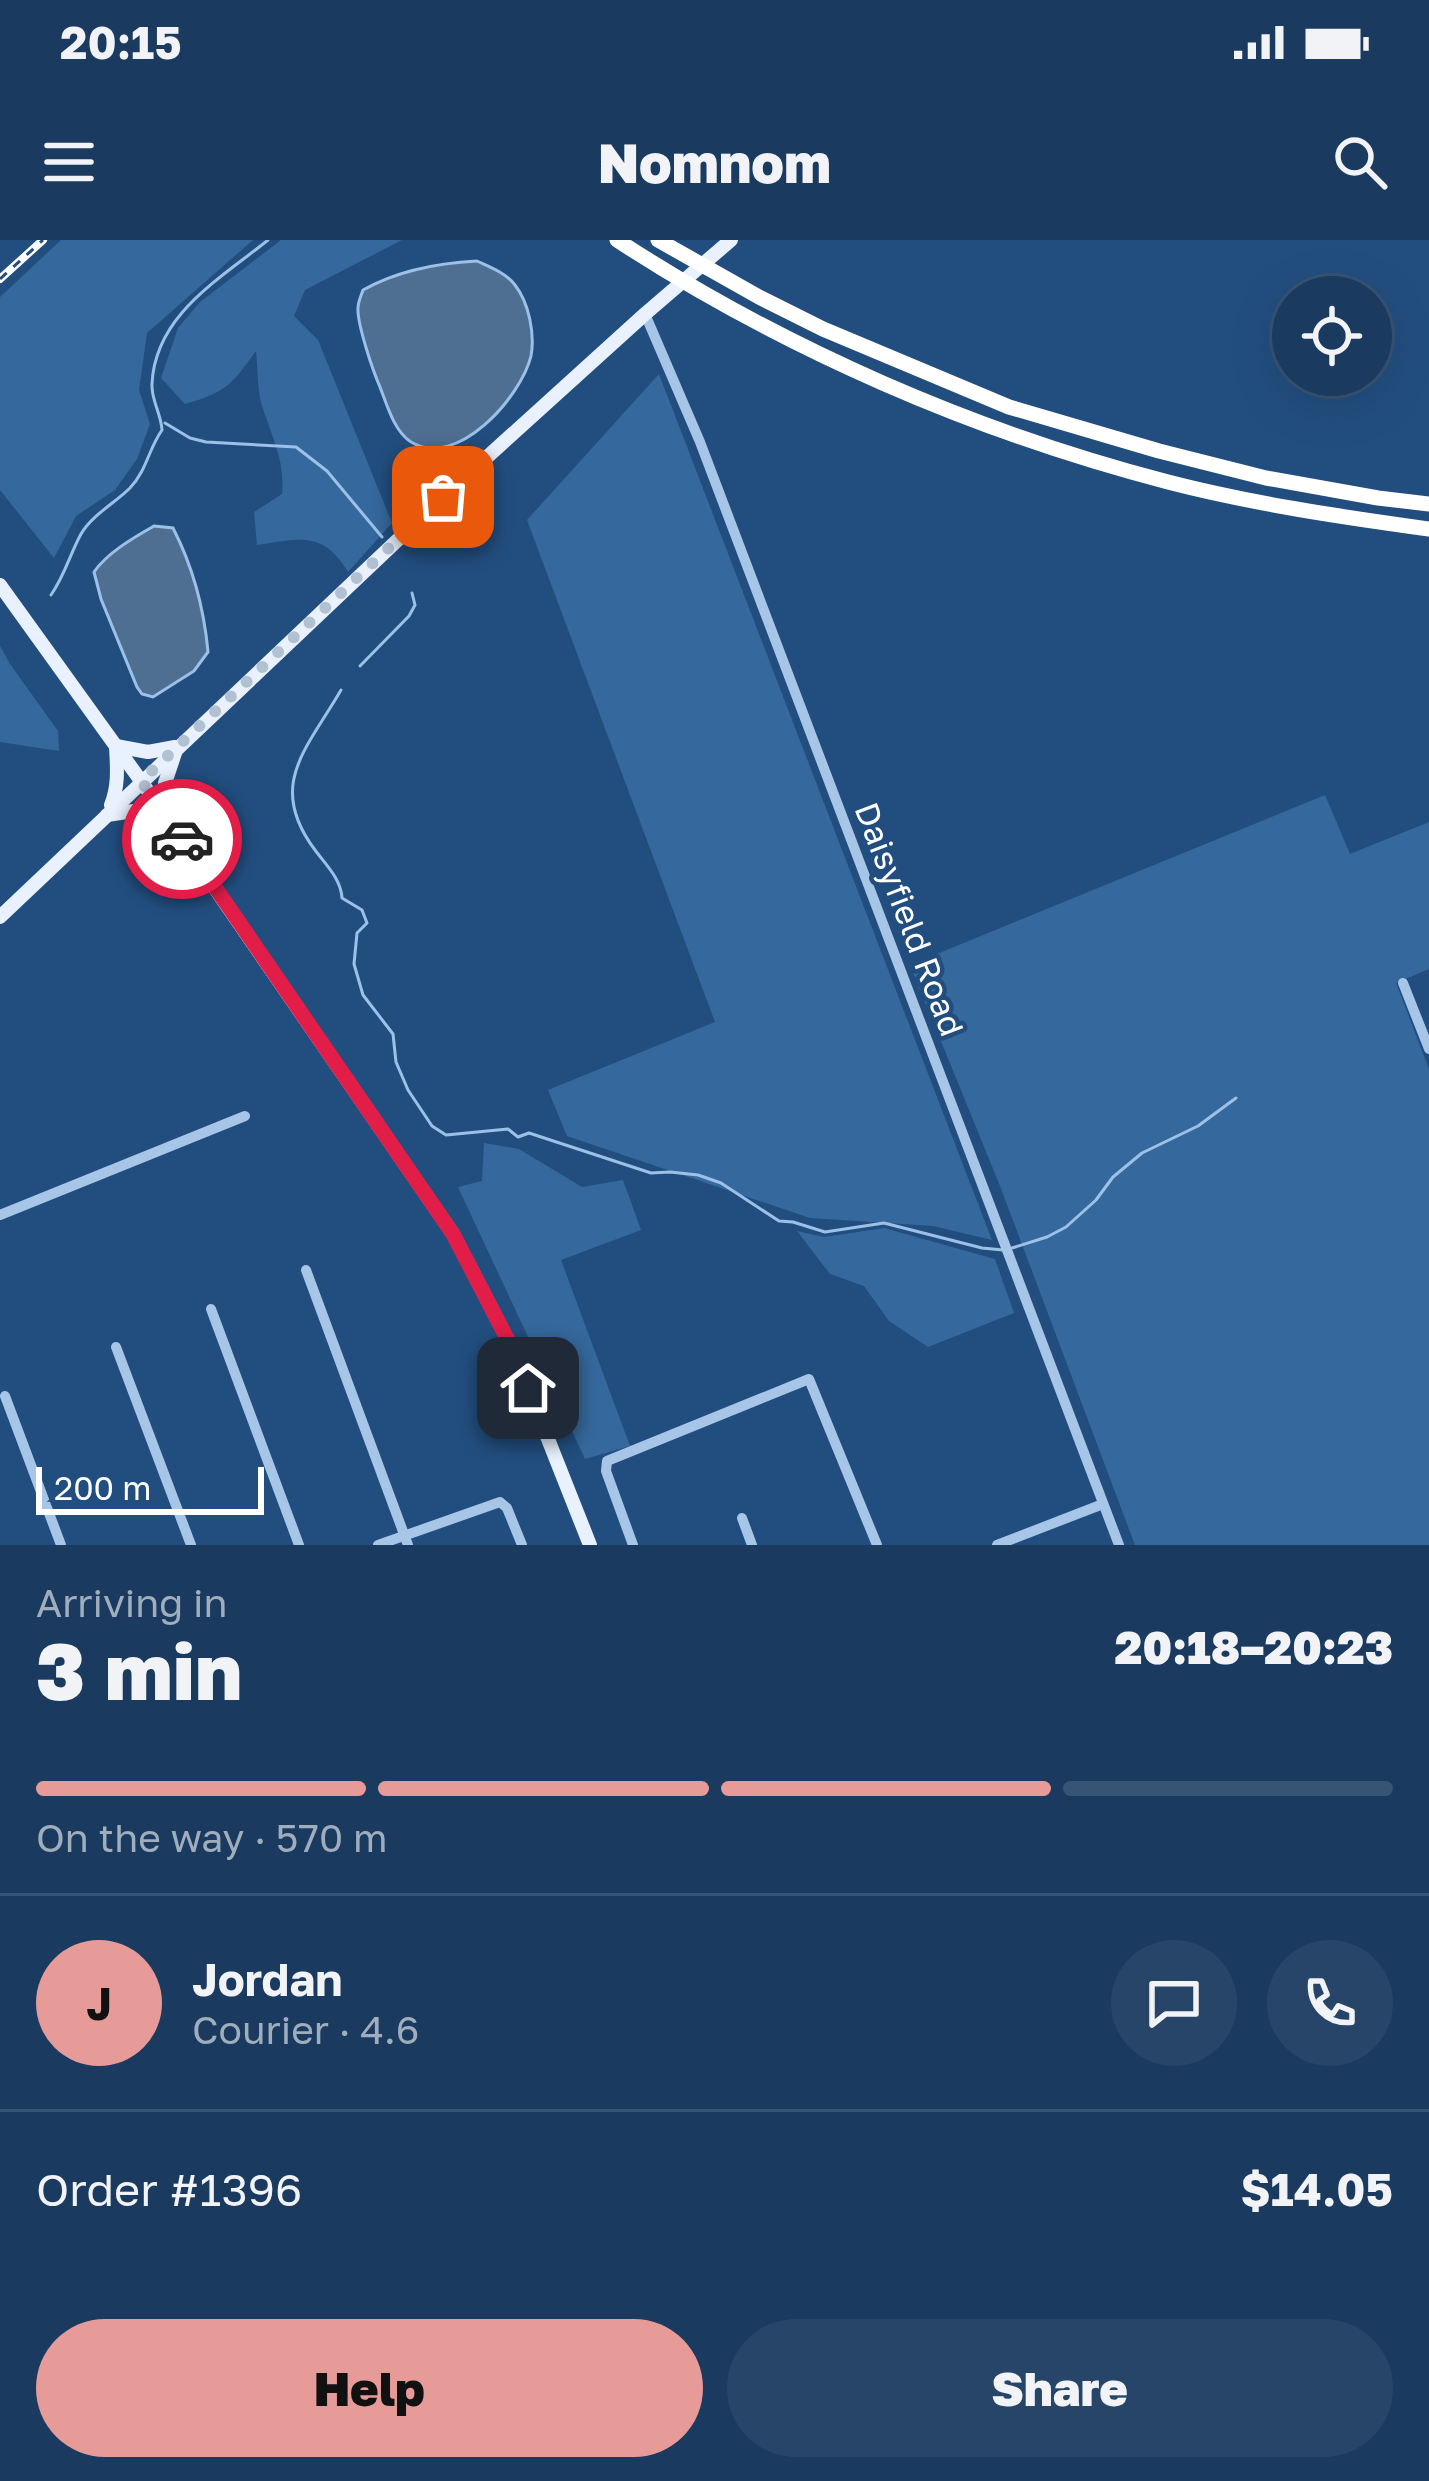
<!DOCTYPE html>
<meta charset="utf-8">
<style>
:root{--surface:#1a3a5f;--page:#274568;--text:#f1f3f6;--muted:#9fadbd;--line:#385474;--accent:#e69b98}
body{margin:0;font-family:"Golos Text",sans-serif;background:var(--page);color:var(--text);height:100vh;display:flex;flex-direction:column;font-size:45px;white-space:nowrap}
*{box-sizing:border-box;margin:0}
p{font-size:39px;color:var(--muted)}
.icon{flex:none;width:66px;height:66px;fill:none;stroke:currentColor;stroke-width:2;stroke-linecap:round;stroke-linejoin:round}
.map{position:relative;height:1305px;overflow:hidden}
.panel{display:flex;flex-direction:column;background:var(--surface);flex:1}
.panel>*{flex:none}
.tools{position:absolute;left:1272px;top:36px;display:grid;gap:24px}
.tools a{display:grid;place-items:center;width:120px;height:120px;border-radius:50%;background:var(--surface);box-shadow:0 12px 48px #0002,0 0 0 3px var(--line);font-size:60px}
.scale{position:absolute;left:36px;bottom:30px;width:228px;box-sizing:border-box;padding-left:12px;border:6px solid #fff;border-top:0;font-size:33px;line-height:42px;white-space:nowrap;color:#fff;-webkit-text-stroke:9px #224e7f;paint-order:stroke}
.pin{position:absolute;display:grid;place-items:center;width:102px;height:102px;color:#fff;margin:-51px;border-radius:24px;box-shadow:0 6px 18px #0006}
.courier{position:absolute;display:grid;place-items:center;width:120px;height:120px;margin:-60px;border:9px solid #e11d48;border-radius:50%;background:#fff;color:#222;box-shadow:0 3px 15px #0007}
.overview em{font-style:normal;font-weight:800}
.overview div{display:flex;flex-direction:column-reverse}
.overview{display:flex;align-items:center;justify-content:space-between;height:204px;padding:0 36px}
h1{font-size:78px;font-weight:800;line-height:90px}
.bar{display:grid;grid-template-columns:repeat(4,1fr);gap:18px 12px;align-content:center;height:144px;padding:0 36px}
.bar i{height:15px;border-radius:9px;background:var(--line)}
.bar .selected{background:var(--accent)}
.bar p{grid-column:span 4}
.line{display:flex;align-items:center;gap:30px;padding:0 36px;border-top:3px solid var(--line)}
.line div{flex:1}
.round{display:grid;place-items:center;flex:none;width:126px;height:126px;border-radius:63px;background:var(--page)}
.button{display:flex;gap:24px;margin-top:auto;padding:24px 36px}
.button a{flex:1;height:138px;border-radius:72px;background:var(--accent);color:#111;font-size:48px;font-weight:800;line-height:138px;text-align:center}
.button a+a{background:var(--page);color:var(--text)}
.status{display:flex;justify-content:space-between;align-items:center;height:84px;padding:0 60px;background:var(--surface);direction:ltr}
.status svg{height:33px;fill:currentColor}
header{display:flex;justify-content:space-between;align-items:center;height:156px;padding:0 36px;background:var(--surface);font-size:54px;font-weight:800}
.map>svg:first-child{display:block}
</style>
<div class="status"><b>20:15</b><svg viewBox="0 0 49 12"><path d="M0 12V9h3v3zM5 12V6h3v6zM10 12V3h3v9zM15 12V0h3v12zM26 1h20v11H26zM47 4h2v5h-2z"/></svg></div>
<header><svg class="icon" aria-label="menu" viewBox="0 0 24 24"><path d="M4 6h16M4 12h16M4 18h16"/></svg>Nomnom<svg class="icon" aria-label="search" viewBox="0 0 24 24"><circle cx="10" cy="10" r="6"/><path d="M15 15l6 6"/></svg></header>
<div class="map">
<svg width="1429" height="1305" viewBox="0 0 1429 1305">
<rect width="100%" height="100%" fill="#224e7f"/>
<g fill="#35689c">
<polygon points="61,0 253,0 147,93 139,150 150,184 137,219 115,250 76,276 54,318 0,250 0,57"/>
<path d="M281,0H402L305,50L294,76L318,100L392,283L348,332C323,290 299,299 257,305L254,272L282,254C285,222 273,199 263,169C257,152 258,130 256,111C232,144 227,152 185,164L161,138L178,88L200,62Z"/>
<polygon points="659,134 992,1000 933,986 810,978 567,896 548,850 715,782 527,280"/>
<polygon points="0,406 10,424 58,491 59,511 0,502"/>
<polygon points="1325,555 1350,614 1429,582 1429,729 1396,743 1429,829 1429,1305 1135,1305 1000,946 910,725"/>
<polygon points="484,903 519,909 582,947 623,940 641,990 561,1020 630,1206 585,1219 458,947 482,941"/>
<polygon points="884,988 995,1019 1014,1073 928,1107 889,1081 864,1046 830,1034 797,991 824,997"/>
</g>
<g fill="#4f6f92" stroke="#9bc1e8" stroke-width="3">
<path d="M477,21C490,27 506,33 515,45C529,63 535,94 531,116C521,157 457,230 411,202C394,191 387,165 380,147C373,131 357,84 358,68C358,62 361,56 363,50C397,31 438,23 477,21Z"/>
<path d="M154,286L173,288C193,327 204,368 208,412L194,431L153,457L142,454L137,447L101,359L94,332C107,313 133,298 154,286Z"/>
</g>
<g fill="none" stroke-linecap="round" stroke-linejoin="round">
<g stroke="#9bc1e8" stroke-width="3">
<polyline points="165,183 190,198 206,202 296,207 327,231 382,297"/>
<path d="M51,355C65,335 70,314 81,294C92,275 115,263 130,248C147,230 148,210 162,190C161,173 151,160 152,144C155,75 220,39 268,0"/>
<polyline points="360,426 409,376 415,365 412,353"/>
<path d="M341,450C307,509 266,545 315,610C326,625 341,639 342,658L362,670L367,683L357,693L354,724L363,755L393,794L396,822L408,850L432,886L446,895L508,889L518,897L529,893L651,933L670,932L698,935L721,943L779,981L793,982L825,992L884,983L982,1008L1003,1010"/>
<polyline points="1012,1008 1047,997 1066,987 1096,960 1113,937 1142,913 1198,886 1236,858"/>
</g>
<g stroke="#a7c6e7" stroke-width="10">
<polyline points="645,74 700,202 1119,1305"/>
<polyline points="1403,743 1429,809"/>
<polyline points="0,975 245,876"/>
<polyline points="306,1030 408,1305"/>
<polyline points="211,1069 299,1305"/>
<polyline points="116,1107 191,1305"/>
<polyline points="5,1156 61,1305"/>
<polyline points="742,1278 752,1305"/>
<polyline points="378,1305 500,1262 507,1268 522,1305"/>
<polyline points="633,1305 606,1231 607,1221 809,1139 877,1305"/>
<polyline points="997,1305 1103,1264"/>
</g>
<g stroke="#e8f1fd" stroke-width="14">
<polyline points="0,345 141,541 453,994 512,1108 590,1305"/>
<path d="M111,565C119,545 117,527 116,506L148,512L175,507"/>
<polyline points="107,575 134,571 167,578"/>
<polyline points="167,578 165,543 175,513"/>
<polyline points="0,677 443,257 645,74 731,0"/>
</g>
<g stroke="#fff" stroke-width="15">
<path d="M617,0C784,109 975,192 1168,242C1253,264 1342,277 1429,289"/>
<polyline points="658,0 759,57 823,89 1009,167 1159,211 1266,238 1378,258 1429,264"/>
</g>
<g stroke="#fff" stroke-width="8">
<polyline id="rail" points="0,39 43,0"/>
</g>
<use href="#rail" stroke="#224e7f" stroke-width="3" stroke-dasharray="9" stroke-linecap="butt"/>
</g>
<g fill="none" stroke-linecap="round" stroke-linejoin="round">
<polyline stroke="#b2c1d2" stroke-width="12" stroke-dasharray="0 21.6" points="182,599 141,541 443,257"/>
<polyline stroke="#e11d48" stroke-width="15" points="182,599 453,994 512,1108 528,1148"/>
</g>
<g text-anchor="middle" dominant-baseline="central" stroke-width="9" stroke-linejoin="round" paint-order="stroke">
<g font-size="33" fill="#fff" stroke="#224e7f">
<text transform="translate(910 679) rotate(69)">Daisyfield Road</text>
</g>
</g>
</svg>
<div class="tools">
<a><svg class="icon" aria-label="locate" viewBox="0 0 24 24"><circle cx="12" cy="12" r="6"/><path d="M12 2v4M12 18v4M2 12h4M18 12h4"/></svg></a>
</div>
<div class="scale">200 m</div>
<div class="pin" style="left:443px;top:257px;background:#ea580c"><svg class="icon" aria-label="bag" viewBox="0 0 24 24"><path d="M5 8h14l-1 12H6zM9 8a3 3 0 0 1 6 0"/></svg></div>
<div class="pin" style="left:528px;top:1148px;background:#1f2937"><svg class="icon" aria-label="home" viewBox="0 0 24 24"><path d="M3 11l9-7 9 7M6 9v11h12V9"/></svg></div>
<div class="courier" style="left:182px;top:599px"><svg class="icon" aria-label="car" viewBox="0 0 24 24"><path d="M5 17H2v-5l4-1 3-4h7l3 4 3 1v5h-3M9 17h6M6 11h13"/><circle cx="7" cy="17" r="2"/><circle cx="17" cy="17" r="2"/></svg></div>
</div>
<section class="panel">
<div class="overview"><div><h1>3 min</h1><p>Arriving in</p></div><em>20:18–20:23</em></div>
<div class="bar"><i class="selected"></i><i class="selected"></i><i class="selected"></i><i></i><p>On the way · 570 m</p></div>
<div class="line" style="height:216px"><b class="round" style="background:var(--accent);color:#111">J</b><div><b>Jordan</b><p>Courier · 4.6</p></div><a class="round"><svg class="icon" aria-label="chat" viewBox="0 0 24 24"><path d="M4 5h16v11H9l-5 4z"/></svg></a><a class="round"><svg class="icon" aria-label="phone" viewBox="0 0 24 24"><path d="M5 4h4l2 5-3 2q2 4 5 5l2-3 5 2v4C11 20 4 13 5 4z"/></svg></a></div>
<div class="line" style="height:156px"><div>Order #1396</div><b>$14.05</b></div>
<div class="button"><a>Help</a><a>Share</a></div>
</section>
